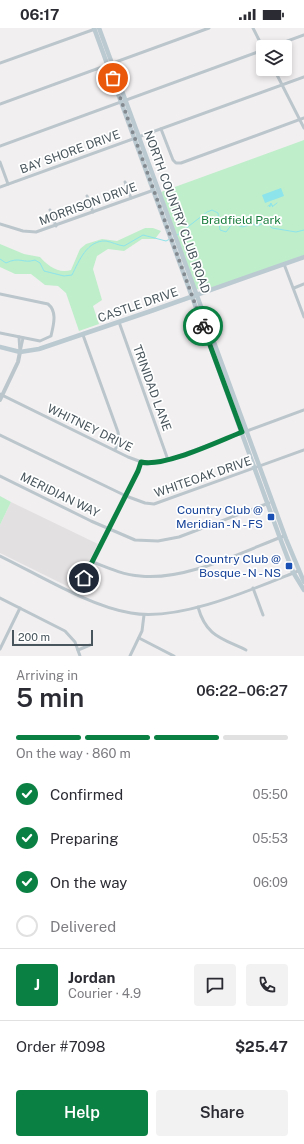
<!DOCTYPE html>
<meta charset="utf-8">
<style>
:root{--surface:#fff;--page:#f2f2f3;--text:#2b2b33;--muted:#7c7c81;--line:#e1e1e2;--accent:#0b8043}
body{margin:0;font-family:"Public Sans",sans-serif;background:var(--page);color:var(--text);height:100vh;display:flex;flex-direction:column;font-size:15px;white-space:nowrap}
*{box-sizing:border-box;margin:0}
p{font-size:13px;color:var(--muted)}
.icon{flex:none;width:22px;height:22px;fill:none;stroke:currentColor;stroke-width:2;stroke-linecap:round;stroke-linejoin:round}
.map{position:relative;height:628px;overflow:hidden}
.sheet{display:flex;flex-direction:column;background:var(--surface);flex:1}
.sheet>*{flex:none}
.controls{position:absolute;left:256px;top:12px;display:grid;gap:8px}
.controls a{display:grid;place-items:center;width:36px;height:36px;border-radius:4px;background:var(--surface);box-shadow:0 2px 6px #0003;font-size:20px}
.scale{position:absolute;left:12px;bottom:10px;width:81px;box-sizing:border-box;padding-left:4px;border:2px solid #48555c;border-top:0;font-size:11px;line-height:14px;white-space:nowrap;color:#48555c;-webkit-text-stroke:3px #fff;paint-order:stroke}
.pin{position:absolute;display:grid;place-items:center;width:34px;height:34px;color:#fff;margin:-17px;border:2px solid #fff;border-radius:50%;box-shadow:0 1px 4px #0007}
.courier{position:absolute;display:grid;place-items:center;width:40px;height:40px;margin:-20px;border:3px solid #0b8043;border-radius:50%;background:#fff;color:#222;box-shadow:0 1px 5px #0007}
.summary em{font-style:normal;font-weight:600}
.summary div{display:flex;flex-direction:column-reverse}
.summary{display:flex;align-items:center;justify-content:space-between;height:68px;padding:0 16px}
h1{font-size:26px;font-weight:600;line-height:30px}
.bar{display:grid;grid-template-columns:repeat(4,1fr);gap:6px 4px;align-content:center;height:48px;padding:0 16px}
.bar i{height:5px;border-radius:3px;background:var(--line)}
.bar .on{background:var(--accent)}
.bar p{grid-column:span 4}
.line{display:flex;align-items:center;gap:10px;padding:0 16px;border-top:1px solid var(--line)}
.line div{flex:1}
.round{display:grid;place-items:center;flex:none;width:42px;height:42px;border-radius:4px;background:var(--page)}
ol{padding:0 16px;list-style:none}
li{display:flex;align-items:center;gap:12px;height:44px}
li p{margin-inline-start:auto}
li .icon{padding:4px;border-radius:50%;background:var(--accent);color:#fff;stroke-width:4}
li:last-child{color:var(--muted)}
li i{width:22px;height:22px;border:2px solid var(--line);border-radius:50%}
.action{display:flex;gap:8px;margin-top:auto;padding:8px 16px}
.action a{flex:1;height:46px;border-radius:4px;background:var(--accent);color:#fff;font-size:16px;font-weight:600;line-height:46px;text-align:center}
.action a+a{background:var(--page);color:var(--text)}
.status{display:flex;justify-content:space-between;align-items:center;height:28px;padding:0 20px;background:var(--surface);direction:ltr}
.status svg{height:11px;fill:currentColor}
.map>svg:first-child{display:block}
</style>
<div class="status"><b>06:17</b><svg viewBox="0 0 49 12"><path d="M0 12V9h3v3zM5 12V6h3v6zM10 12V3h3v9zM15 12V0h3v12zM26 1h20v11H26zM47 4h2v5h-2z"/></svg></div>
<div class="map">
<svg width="304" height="628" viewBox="0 0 304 628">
<rect width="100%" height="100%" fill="#f2eff0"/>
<polygon fill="#e3e0e1" points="11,474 98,516 75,562 0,525 0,497"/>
<g fill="#bfeecb">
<path d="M304,112V227C287,234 209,265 196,261L161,164Z"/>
<path d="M145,200H153L161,203L155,211H142L124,223L108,221L97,228L93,241L102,272L93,278L99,296L79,303L66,265L58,258L45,257L31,246H15L0,239V216L24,226L40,229C47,237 58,246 71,242L80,221L86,216L102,211L117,213Z"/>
<polygon points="0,468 11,474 0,497"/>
</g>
<polygon fill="#8de4ea" points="281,160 284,168 265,175 262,167"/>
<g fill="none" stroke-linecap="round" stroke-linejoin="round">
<g stroke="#8de4ea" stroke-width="1">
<path d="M268,178C268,178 269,177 270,177V179L269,178C269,177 271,177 272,177L271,175L270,176C271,177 272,177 273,178L272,179L277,175"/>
<polyline points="176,208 207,184 212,182 218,185 220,202 226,204 233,195 242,199 253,196 257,198 266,194 272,200 296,204 304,202"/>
<path d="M0,231L6,235C20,228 23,236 35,232L40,235L44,243L64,248L72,247C79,233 87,212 106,213C112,214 117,217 124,218L143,207L166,213L170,211"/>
</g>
<g stroke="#bbc6cc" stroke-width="3">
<polyline points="253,0 263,20"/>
<polyline points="271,19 304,7"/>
<polyline points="0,35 95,1"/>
<polyline points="274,41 304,100"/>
<polyline points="0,76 209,0"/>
<polyline points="161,101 173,132 176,135 181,135 304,90"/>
<polyline points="0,118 263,22"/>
<polyline points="0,134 8,156"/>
<polyline points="125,154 131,170"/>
<polyline points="0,159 304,49"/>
<polyline points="87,168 93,184"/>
<polyline points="50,182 56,198"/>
<polyline points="0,196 23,203 36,204 154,162"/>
<polyline points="284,236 304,289"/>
<polyline points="294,260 304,256"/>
<path d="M0,266L48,276C58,284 53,298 51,308L40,313L0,305"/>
<polyline points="119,294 168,432"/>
<polyline points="83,307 118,404 119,413 115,422"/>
<polyline points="19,309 20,324"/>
<polyline points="20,324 23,310"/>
<polyline points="0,366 128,429 147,436 168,432 304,382"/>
<polyline points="0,407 126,468 145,475 154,476 304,422"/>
<polyline points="0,448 91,493 135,512 158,513 179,509 269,475"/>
<path d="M0,528C39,547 89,578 131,585C179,594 253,561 298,543"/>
<path d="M93,534C108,540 124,547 140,548C185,553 242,524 284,508"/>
<polyline points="253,560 263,587"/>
<polyline points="76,566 138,443 141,434"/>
<polyline points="0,570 65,603 75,614 80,628"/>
<path d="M198,579C206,608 221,610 246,622"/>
<polyline points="139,610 174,628"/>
<polyline points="0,621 20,580"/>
<polyline points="78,622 90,617"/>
<polyline points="130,628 142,603 144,587"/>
</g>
<polyline stroke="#bbc6cc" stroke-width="4" points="0,372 18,334 20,324"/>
<g stroke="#bbc9d1" stroke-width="4.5">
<polyline points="94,0 280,510 293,544 304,562"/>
<polyline points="99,0 286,511 304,554"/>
<polyline points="0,319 20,324 39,321 151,283 304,229"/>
</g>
</g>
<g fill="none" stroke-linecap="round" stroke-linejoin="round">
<polyline stroke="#848b90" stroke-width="4" stroke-dasharray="0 7.2" points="113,50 203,298"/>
<path stroke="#0b8043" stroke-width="5" d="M84,550L138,443L141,434C163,440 219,413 242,404L203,298"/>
</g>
<g fill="#1a4fb4" stroke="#fff" stroke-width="1.5">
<rect x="267" y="485" width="8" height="8" rx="2"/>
<rect x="285" y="534" width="8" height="8" rx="2"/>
</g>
<g text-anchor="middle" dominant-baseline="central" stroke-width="3.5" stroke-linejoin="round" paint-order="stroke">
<g font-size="12" fill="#48555c" stroke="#fff">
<text transform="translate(70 124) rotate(-20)">BAY SHORE DRIVE</text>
<text transform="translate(88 176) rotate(-20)">MORRISON DRIVE</text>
<text transform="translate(177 184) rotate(70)">NORTH COUNTRY CLUB ROAD</text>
<text transform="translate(138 277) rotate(-19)">CASTLE DRIVE</text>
<text transform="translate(152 360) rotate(70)">TRINIDAD LANE</text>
<text transform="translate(90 400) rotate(26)">WHITNEY DRIVE</text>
<text transform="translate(203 449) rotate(-19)">WHITEOAK DRIVE</text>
<text transform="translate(60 467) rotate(26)">MERIDIAN WAY</text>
</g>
<g font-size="12" fill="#197d3d" stroke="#fff">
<text x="241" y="192">Bradfield Park</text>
</g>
<g font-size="12" fill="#164399" stroke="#fff" text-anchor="end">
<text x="263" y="482">Country Club @<tspan x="263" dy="14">Meridian - N - FS</tspan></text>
<text x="281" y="531">Country Club @<tspan x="281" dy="14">Bosque - N - NS</tspan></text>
</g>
</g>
</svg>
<div class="controls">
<a><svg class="icon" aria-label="layers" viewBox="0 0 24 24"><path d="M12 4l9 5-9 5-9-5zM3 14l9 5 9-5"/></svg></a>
</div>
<div class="scale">200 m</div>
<div class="pin" style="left:113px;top:50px;background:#ea580c"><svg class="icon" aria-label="bag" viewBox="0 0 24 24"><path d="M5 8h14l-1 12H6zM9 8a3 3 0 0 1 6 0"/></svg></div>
<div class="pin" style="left:84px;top:550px;background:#1f2937"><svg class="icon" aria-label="home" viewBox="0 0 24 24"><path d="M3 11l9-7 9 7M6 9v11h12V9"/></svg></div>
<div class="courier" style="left:203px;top:298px"><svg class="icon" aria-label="bike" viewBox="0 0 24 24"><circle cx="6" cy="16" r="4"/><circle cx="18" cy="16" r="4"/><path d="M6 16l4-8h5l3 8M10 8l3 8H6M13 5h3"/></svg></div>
</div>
<section class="sheet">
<div class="summary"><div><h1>5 min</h1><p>Arriving in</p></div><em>06:22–06:27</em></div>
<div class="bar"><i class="on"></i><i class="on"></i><i class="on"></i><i></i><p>On the way · 860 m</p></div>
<ol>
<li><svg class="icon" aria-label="check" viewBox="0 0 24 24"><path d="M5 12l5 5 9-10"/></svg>Confirmed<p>05:50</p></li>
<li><svg class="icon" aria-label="check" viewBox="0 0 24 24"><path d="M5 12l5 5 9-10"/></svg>Preparing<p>05:53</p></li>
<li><svg class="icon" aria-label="check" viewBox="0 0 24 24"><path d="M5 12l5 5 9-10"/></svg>On the way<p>06:09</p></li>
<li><i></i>Delivered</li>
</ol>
<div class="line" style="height:72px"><b class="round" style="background:var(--accent);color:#fff">J</b><div><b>Jordan</b><p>Courier · 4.9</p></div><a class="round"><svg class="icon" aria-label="chat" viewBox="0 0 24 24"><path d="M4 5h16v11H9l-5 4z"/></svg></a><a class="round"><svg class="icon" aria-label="phone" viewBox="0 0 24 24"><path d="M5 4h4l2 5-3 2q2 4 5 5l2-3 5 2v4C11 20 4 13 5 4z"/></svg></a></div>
<div class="line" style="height:52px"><div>Order #7098</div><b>$25.47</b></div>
<div class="action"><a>Help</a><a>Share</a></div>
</section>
